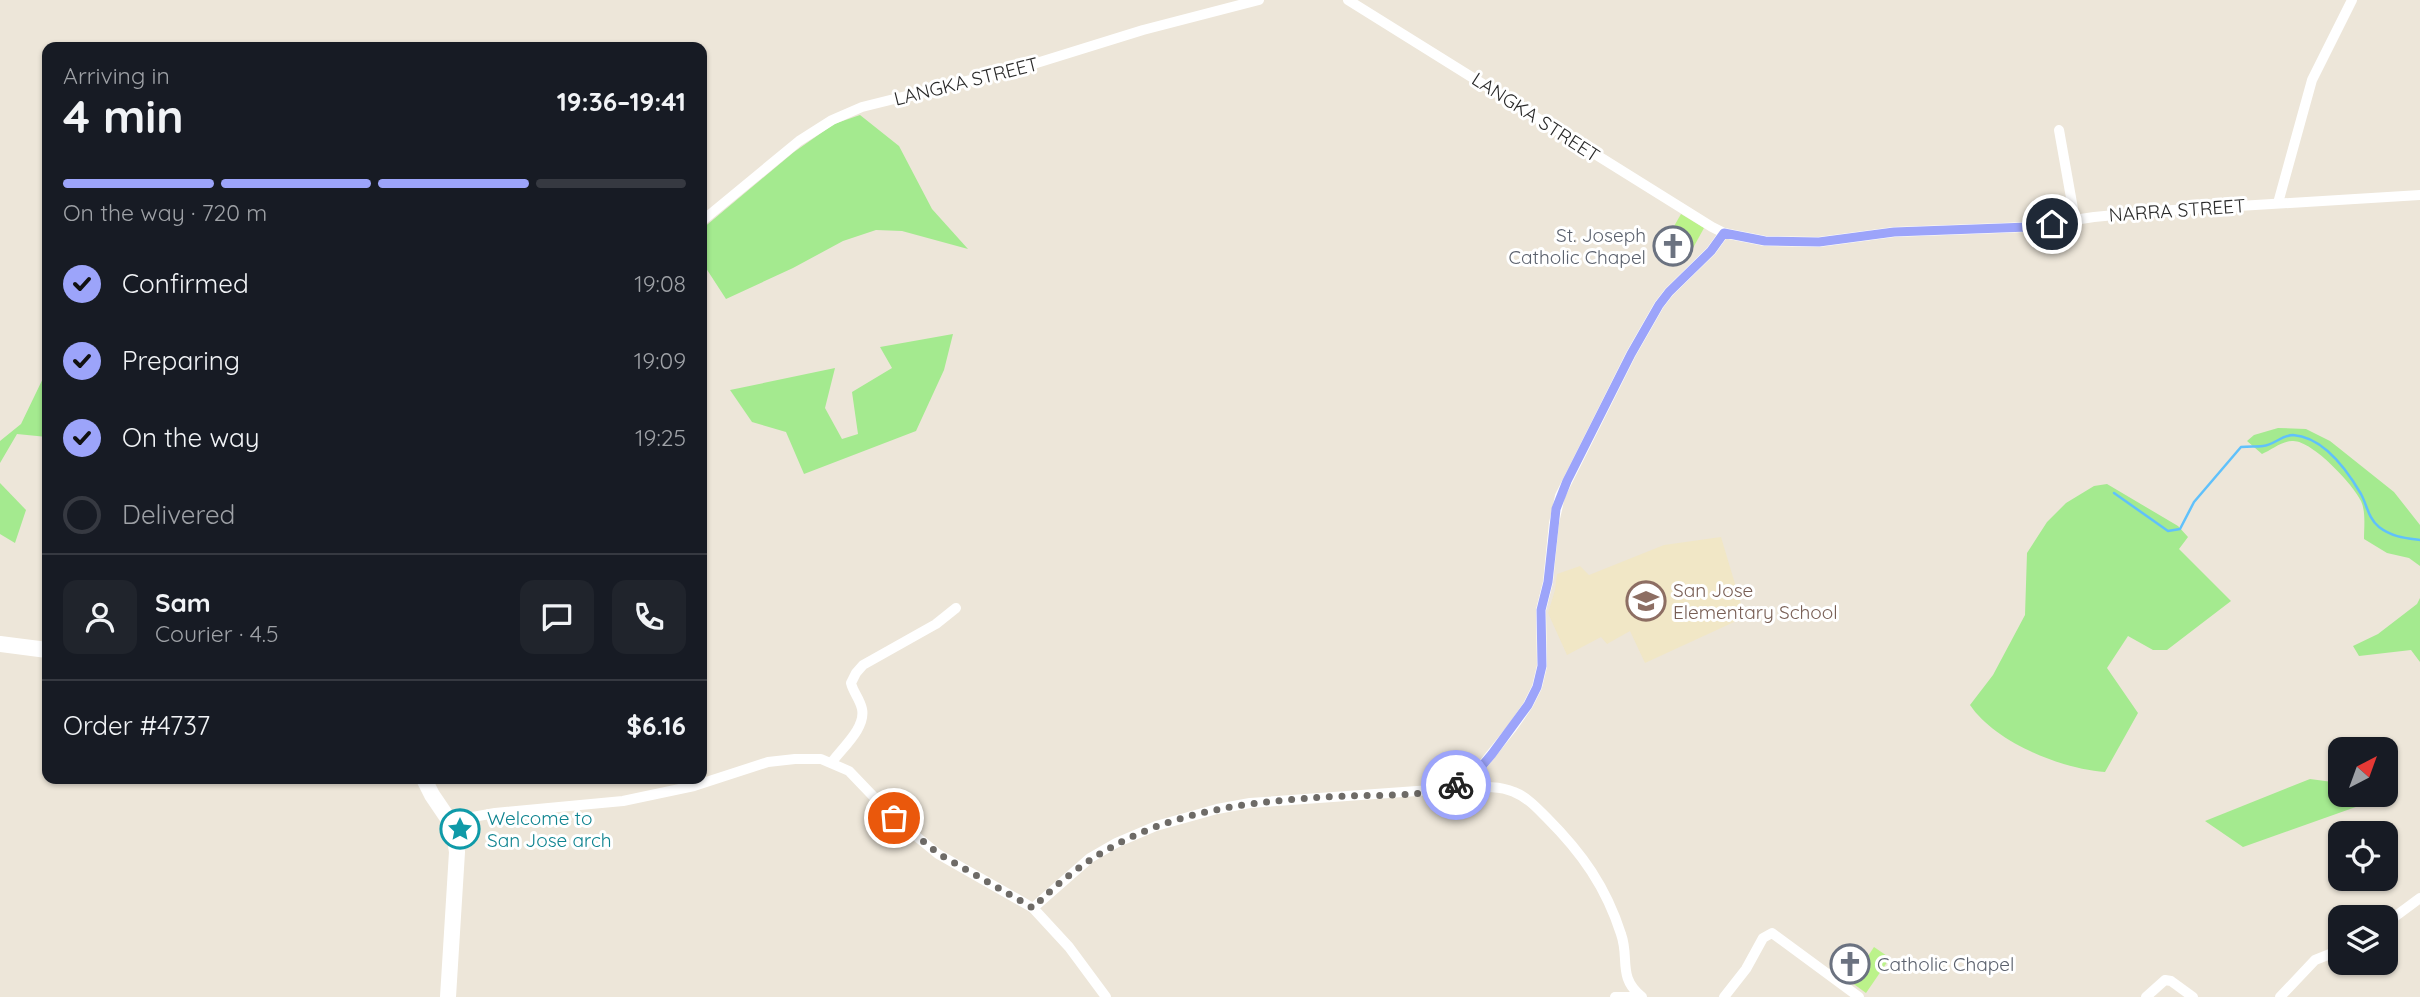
<!DOCTYPE html>
<meta charset="utf-8">
<style>
:root{--surface:#171b24;--page:#20242c;--text:#f1f3f6;--muted:#9ea1a6;--line:#363941;--accent:#9ca4fa}
body{margin:0;font-family:Quicksand,sans-serif;background:var(--page);color:var(--text);height:100vh;display:flex;flex-direction:column;font-size:26px;white-space:nowrap}
*{box-sizing:border-box;margin:0}
p{font-size:23px;color:var(--muted)}
.icon{flex:none;width:38px;height:38px;fill:none;stroke:currentColor;stroke-width:2;stroke-linecap:round;stroke-linejoin:round}
.map{position:relative;flex:1;overflow:hidden}
.side{position:absolute;left:42px;top:42px;width:665px;height:742px;display:flex;flex-direction:column;background:var(--surface);border-radius:14px;box-shadow:0 2px 5px #0004}
.side>*{flex:none}
.needle{width:46px;rotate:41deg}
.controls{position:absolute;left:2328px;top:737px;display:grid;gap:14px}
.controls a{display:grid;place-items:center;width:70px;height:70px;border-radius:14px;background:var(--surface);box-shadow:0 2px 5px #0004;font-size:35px}
.pin{position:absolute;display:grid;place-items:center;width:60px;height:60px;color:#fff;margin:-30px;border:4px solid #fff;border-radius:50%;box-shadow:0 2px 7px #0007}
.courier{position:absolute;display:grid;place-items:center;width:70px;height:70px;margin:-35px;border:5px solid #9ca4fa;border-radius:50%;background:#fff;color:#222;box-shadow:0 2px 9px #0007}
.overview em{font-style:normal;font-weight:700}
.overview div{display:flex;flex-direction:column-reverse}
.overview{display:flex;align-items:center;justify-content:space-between;height:119px;padding:0 21px}
h1{font-size:46px;font-weight:700;line-height:52px}
.bar{display:grid;grid-template-columns:repeat(4,1fr);gap:10px 7px;align-content:center;height:84px;padding:0 21px}
.bar i{height:9px;border-radius:5px;background:var(--line)}
.bar .active{background:var(--accent)}
.bar p{grid-column:span 4}
.line{display:flex;align-items:center;gap:18px;padding:0 21px;border-top:2px solid var(--line)}
.line div{flex:1}
.round{display:grid;place-items:center;flex:none;width:74px;height:74px;border-radius:14px;background:var(--page)}
ol{padding:0 21px;list-style:none}
li{display:flex;align-items:center;gap:21px;height:77px}
li p{margin-inline-start:auto}
li .icon{padding:7px;border-radius:50%;background:var(--accent);color:#111;stroke-width:4}
li:last-child{color:var(--muted)}
li i{width:38px;height:38px;border:4px solid var(--line);border-radius:50%}
.map>svg:first-child{display:block}
</style>
<div class="map">
<svg width="2420" height="997" viewBox="0 0 2420 997">
<rect width="100%" height="100%" fill="#ede6d9"/>
<polygon fill="#f1e7c6" points="1721,537 1745,617 1645,663 1630,631 1607,644 1601,637 1567,655 1548,613 1555,590 1557,574 1580,566 1589,575 1664,545"/>
<g fill="#a4ea8f">
<polygon points="860,115 899,146 932,209 968,249 902,231 876,230 843,241 793,268 726,299 702,262 702,229 794,152 834,124"/>
<polygon points="953,334 944,370 916,431 804,474 786,432 752,422 730,390 835,368 825,408 842,439 858,434 852,392 892,368 880,347"/>
<polygon points="47,370 47,437 17,434 0,463 0,441 21,424"/>
<path d="M2278,428L2306,429L2330,441L2394,492L2420,525V566L2409,558L2387,553L2364,539C2364,527 2366,512 2361,501C2354,485 2311,439 2292,441C2282,441 2271,450 2262,454L2247,441L2254,435Z"/>
<polygon points="0,483 26,510 15,543 0,534"/>
<path d="M2107,484L2178,526L2188,537L2179,549L2231,601L2167,650H2153L2128,636L2107,668L2138,713L2105,772C2061,769 1995,742 1970,705L1993,675L2025,615L2027,553L2047,522L2066,503L2094,486Z"/>
<polygon points="2420,598 2420,662 2411,650 2359,656 2353,646 2378,634 2417,604"/>
<polygon points="2310,779 2340,783 2340,794 2359,795 2367,803 2243,847 2205,821"/>
</g>
<g fill="#bbf28a">
<polygon points="1681,214 1704,228 1693,248 1669,235"/>
<polygon points="1874,947 1890,958 1866,993 1851,982"/>
</g>
<g fill="none" stroke-linecap="round" stroke-linejoin="round">
<path stroke="#60c1fb" stroke-width="2.5" d="M2114,493L2168,531L2180,529L2194,502L2241,447C2249,446 2256,447 2263,446C2274,445 2282,435 2293,435C2323,437 2347,470 2361,494C2367,505 2368,518 2379,527C2392,537 2405,538 2420,540"/>
<g stroke="#fff" stroke-width="10">
<polyline points="1348,0 1712,227 1724,233 1765,241 1819,242 1894,232 2028,227 2094,217 2157,211 2420,195"/>
<polyline points="2059,130 2075,220"/>
<polyline points="2278,203 2312,80 2352,0"/>
<polyline points="702,221 799,141 832,120 862,107 1027,66 1143,30 1259,0"/>
<path d="M832,762C842,748 866,728 862,709C860,699 853,692 851,683L856,673L863,665L936,624L956,608"/>
<path d="M1451,789C1472,789 1494,783 1514,792C1527,797 1537,808 1547,818C1582,853 1606,887 1621,934C1630,959 1617,977 1642,997"/>
<polyline points="453,826 467,818 495,813 623,801 694,786 768,762 795,759 821,759 849,771 894,818 938,854 1033,908 1069,947 1106,997"/>
<polyline points="1033,908 1090,858 1116,843 1156,826 1217,809 1250,803 1445,789 1476,773 1512,728 1528,705 1537,687 1542,666 1541,610 1548,582 1554,523 1560,496 1631,354 1659,305 1669,292 1711,251 1724,233"/>
<polyline points="2385,924 2420,898"/>
<polyline points="1615,997 1636,997"/>
<polyline points="1724,997 1746,969 1763,938 1772,933 1859,997"/>
<polyline points="2146,997 2165,980 2171,981 2193,997"/>
<polyline points="2280,997 2315,960 2340,950"/>
</g>
<g stroke="#fff" stroke-width="16">
<polyline points="0,644 47,650"/>
<polyline points="424,779 432,795 453,826 457,852 448,997"/>
</g>
</g>
<g fill="none" stroke-linecap="round" stroke-linejoin="round">
<path stroke="#6e6b67" stroke-width="7" stroke-dasharray="0 12.6" d="M894,818L939,854L1033,908C1122,816 1223,802 1345,796C1377,795 1428,797 1456,785"/>
<polyline stroke="#9ca4fa" stroke-width="9" points="1456,785 1476,773 1492,754 1528,705 1537,687 1542,666 1541,610 1548,582 1556,509 1567,481 1631,354 1659,305 1669,292 1711,251 1724,233 1765,241 1819,242 1894,232 2028,227 2052,224"/>
</g>
<defs>
<g id="church-ring" transform="scale(2.0125)"><circle r="9.5" fill="#fff" stroke="#6b7280" stroke-width="1.5"/><path d="M-1.2-6h2.4v3.5h3.3v2.4h-3.3V6h-2.4V-.1h-3.3v-2.4h3.3Z" fill="#6b7280"/></g>
<g id="school-ring" transform="scale(2.0125)"><circle r="9.5" fill="#fff" stroke="#8d6e63" stroke-width="1.5"/><path d="M0-5L7-2L0 1L-7-2ZM-4 1L0 2.5L4 1V4Q0 6-4 4Z" fill="#8d6e63"/></g>
<g id="sight-ring" transform="scale(2.0125)"><circle r="9.5" fill="#fff" stroke="#0f9aa8" stroke-width="1.5"/><path d="M0-6L1.8-2.2L6-1.7L2.9 1.2L3.7 5.4L0 3.3L-3.7 5.4L-2.9 1.2L-6-1.7L-1.8-2.2Z" fill="#0f9aa8"/></g>
</defs>
<g fill-rule="evenodd">
<use href="#church-ring" x="1673" y="246"/>
<use href="#school-ring" x="1646" y="601"/>
<use href="#sight-ring" x="460" y="829"/>
<use href="#church-ring" x="1850" y="964"/>
</g>
<g text-anchor="middle" dominant-baseline="central" stroke-width="6" stroke-linejoin="round" paint-order="stroke">
<g font-size="19" fill="#292929" stroke="#fff">
<text transform="translate(966 81) rotate(-14)">LANGKA STREET</text>
<text transform="translate(1536 117) rotate(33)">LANGKA STREET</text>
<text transform="translate(2177 210) rotate(-4)">NARRA STREET</text>
</g>
<g font-size="19" fill="#5b616d" stroke="#fff" text-anchor="end">
<text x="1646" y="235">St. Joseph<tspan x="1646" dy="22">Catholic Chapel</tspan></text>
<text x="1877" y="964" text-anchor="start">Catholic Chapel</text>
</g>
<g font-size="19" fill="#785e54" stroke="#fff" text-anchor="start">
<text x="1673" y="590">San Jose<tspan x="1673" dy="22">Elementary School</tspan></text>
</g>
<g font-size="19" fill="#0d838f" stroke="#fff" text-anchor="start">
<text x="487" y="818">Welcome to<tspan x="487" dy="22">San Jose arch</tspan></text>
</g>
</g>
</svg>
<div class="controls">
<a><svg class="needle" viewBox="-14 -14 28 28"><path d="M0-13l5 13h-10z" fill="#e53935"/><path d="M0 13l5-13h-10z" fill="#9ea1a6"/></svg></a>
<a><svg class="icon" aria-label="locate" viewBox="0 0 24 24"><circle cx="12" cy="12" r="6"/><path d="M12 2v4M12 18v4M2 12h4M18 12h4"/></svg></a>
<a><svg class="icon" aria-label="layers" viewBox="0 0 24 24"><path d="M12 4l9 5-9 5-9-5zM3 14l9 5 9-5"/></svg></a>
</div>
<div class="pin" style="left:894px;top:818px;background:#ea580c"><svg class="icon" aria-label="bag" viewBox="0 0 24 24"><path d="M5 8h14l-1 12H6zM9 8a3 3 0 0 1 6 0"/></svg></div>
<div class="pin" style="left:2052px;top:224px;background:#1f2937"><svg class="icon" aria-label="home" viewBox="0 0 24 24"><path d="M3 11l9-7 9 7M6 9v11h12V9"/></svg></div>
<div class="courier" style="left:1456px;top:785px"><svg class="icon" aria-label="bike" viewBox="0 0 24 24"><circle cx="6" cy="16" r="4"/><circle cx="18" cy="16" r="4"/><path d="M6 16l4-8h5l3 8M10 8l3 8H6M13 5h3"/></svg></div>
<section class="side">
<div class="overview"><div><h1>4 min</h1><p>Arriving in</p></div><em>19:36–19:41</em></div>
<div class="bar"><i class="active"></i><i class="active"></i><i class="active"></i><i></i><p>On the way · 720 m</p></div>
<ol>
<li><svg class="icon" aria-label="check" viewBox="0 0 24 24"><path d="M5 12l5 5 9-10"/></svg>Confirmed<p>19:08</p></li>
<li><svg class="icon" aria-label="check" viewBox="0 0 24 24"><path d="M5 12l5 5 9-10"/></svg>Preparing<p>19:09</p></li>
<li><svg class="icon" aria-label="check" viewBox="0 0 24 24"><path d="M5 12l5 5 9-10"/></svg>On the way<p>19:25</p></li>
<li><i></i>Delivered</li>
</ol>
<div class="line" style="height:126px"><a class="round"><svg class="icon" aria-label="person" viewBox="0 0 24 24"><circle cx="12" cy="8" r="4"/><path d="M4 21q1-7 8-7t8 7"/></svg></a><div><b>Sam</b><p>Courier · 4.5</p></div><a class="round"><svg class="icon" aria-label="chat" viewBox="0 0 24 24"><path d="M4 5h16v11H9l-5 4z"/></svg></a><a class="round"><svg class="icon" aria-label="phone" viewBox="0 0 24 24"><path d="M5 4h4l2 5-3 2q2 4 5 5l2-3 5 2v4C11 20 4 13 5 4z"/></svg></a></div>
<div class="line" style="height:91px"><div>Order #4737</div><b>$6.16</b></div>
</section>
</div>
